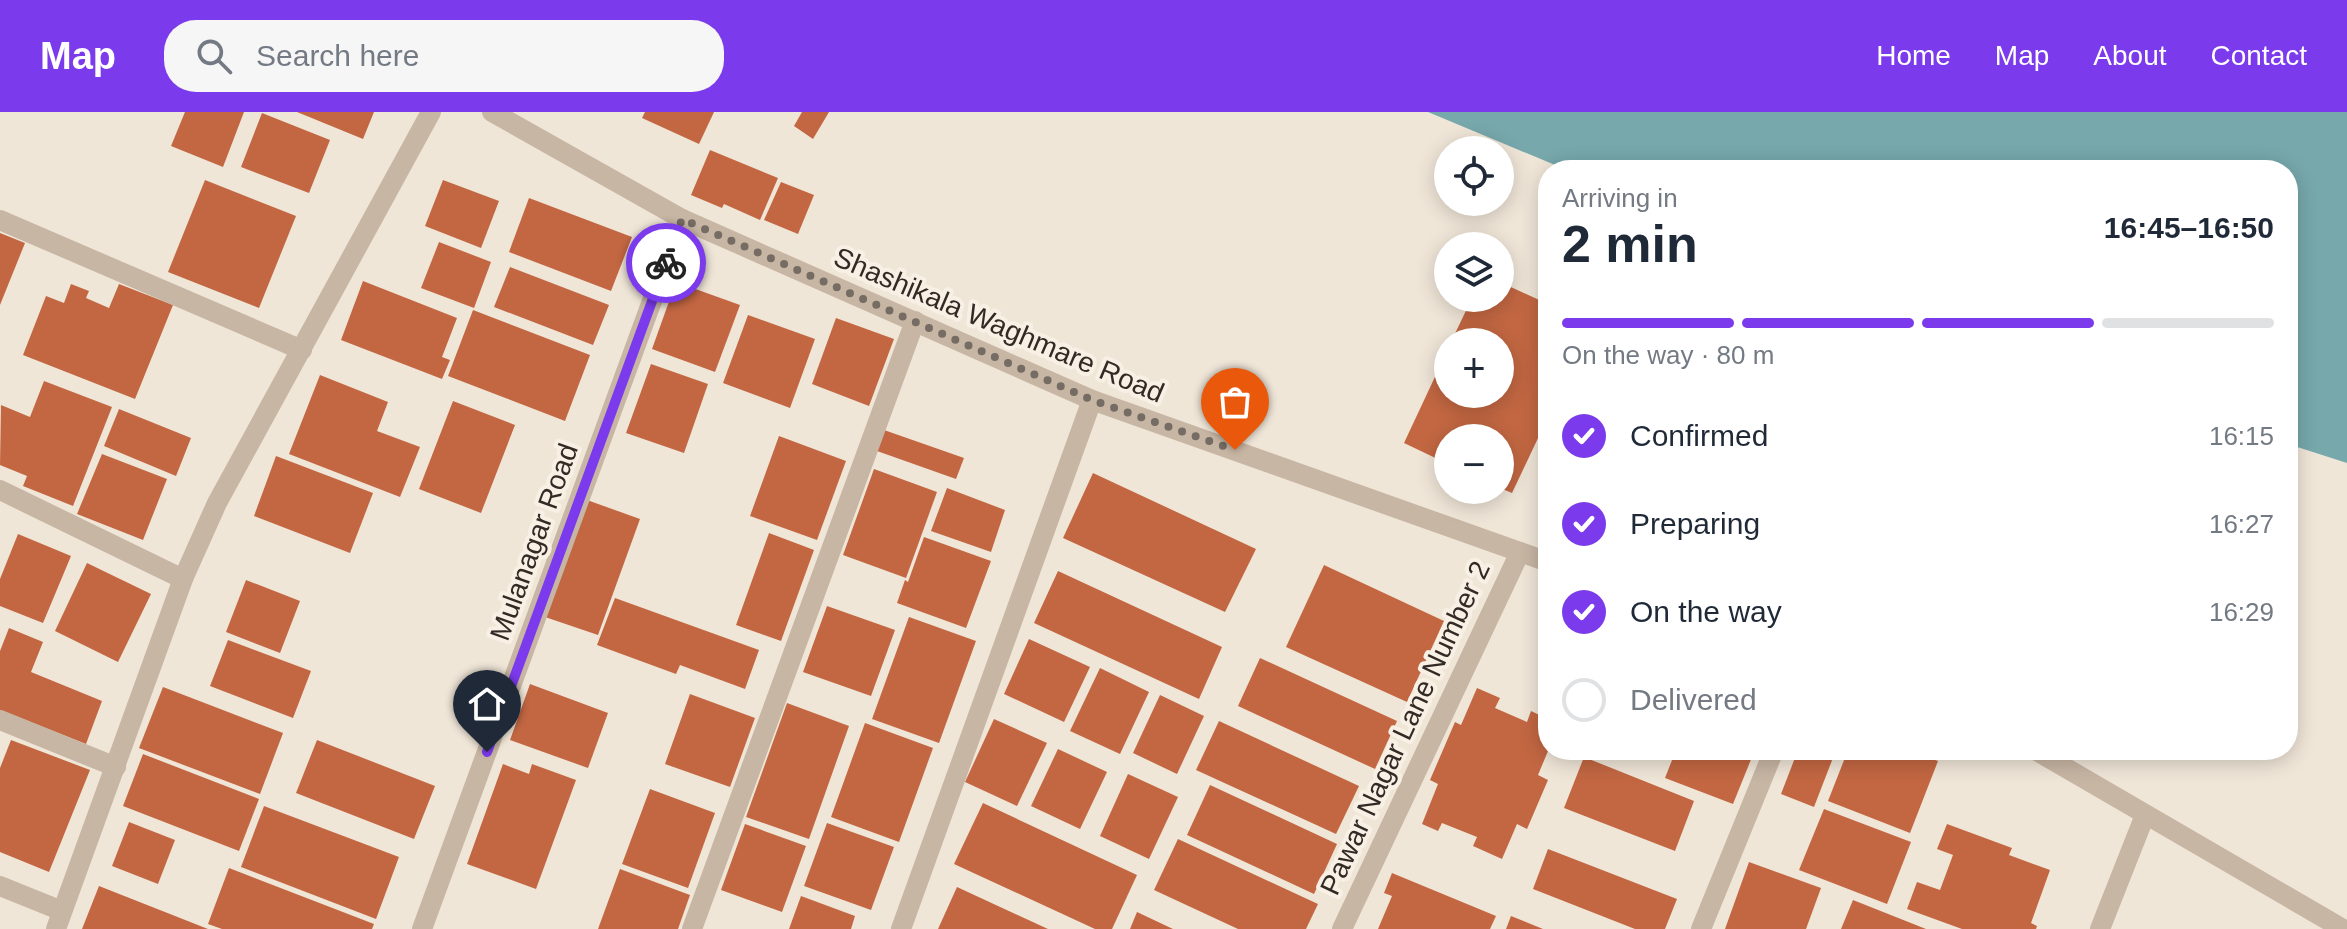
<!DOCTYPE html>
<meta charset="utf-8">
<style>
:root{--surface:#fff;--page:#f6f6f7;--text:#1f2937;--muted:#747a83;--line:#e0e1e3;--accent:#7c3aed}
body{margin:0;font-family:Arial,sans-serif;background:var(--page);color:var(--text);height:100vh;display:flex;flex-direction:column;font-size:30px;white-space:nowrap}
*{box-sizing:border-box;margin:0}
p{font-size:26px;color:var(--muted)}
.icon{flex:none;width:44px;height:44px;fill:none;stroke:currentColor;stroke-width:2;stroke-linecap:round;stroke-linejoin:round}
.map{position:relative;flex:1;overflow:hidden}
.side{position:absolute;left:1538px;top:48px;width:760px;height:600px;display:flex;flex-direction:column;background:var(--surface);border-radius:32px;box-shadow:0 4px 20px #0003}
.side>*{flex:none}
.fabs{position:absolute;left:1434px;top:24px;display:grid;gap:16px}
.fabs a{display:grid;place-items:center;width:80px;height:80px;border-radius:50%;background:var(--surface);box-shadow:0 4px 20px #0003;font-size:40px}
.pin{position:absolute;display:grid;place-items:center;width:68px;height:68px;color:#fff;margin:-82px -34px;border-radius:50% 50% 50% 0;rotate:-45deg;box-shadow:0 0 8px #0007}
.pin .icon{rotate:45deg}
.courier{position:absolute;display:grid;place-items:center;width:80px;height:80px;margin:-40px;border:6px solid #7c3aed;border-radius:50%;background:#fff;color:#222;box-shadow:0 2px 10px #0007}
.overview em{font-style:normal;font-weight:600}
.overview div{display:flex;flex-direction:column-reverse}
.overview{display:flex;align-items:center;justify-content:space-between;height:136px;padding:0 24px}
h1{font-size:52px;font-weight:600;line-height:60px}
.bar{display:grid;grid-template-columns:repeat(4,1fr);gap:12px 8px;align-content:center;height:96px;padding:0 24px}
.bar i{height:10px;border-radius:6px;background:var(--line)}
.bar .active{background:var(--accent)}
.bar p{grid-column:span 4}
ol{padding:0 24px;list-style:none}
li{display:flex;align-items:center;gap:24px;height:88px}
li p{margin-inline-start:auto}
li .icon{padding:8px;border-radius:50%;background:var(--accent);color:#fff;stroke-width:4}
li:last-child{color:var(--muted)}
li i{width:44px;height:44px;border:4px solid var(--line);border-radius:50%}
header{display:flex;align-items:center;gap:48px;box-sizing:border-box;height:112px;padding:0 40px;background:var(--accent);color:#fff}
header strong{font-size:38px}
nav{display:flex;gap:44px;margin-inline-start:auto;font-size:28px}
.search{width:560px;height:72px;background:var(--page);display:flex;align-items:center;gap:20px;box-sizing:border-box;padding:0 28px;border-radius:32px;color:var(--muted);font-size:30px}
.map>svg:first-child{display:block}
</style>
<header>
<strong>Map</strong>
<div class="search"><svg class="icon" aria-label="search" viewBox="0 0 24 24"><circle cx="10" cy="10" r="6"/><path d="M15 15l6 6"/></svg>Search here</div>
<nav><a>Home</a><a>Map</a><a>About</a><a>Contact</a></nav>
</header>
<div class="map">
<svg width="2347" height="817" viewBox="0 0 2347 817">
<rect width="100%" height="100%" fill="#f0e6d8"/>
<polygon fill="#77a8ac" points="1428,0 2347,0 2347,351 2288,332 2288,58 1567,58"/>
<g fill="#c36742">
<polygon points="185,0 244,0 223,55 171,34"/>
<polygon points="297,0 374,0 363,27"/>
<polygon points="645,0 714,0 699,32 642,6"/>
<polygon points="802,0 829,0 813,27 794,14"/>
<polygon points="262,1 330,28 309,81 241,55"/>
<polygon points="710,38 778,66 760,108 724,92 722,96 691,83"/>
<polygon points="205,68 296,104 259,196 168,160"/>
<polygon points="443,68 499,89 481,136 425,114"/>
<polygon points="781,70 814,83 798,122 764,108"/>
<polygon points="529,86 632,125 611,179 509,140"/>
<polygon points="0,121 25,131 0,193"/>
<polygon points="439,130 491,150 474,196 421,176"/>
<polygon points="510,155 609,193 593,233 494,195"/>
<polygon points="363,169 457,206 442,245 450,248 442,267 341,228"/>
<polygon points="676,170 740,193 715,260 652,237"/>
<polygon points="1500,170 1548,192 1548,305 1512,381 1500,376 1500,326 1448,326 1448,352 1404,331 1448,237 1448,282 1500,282 1500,230 1451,230 1472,186 1500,186"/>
<polygon points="71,172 89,179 86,186 109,196 119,172 173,193 135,287 23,243 46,184 64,191"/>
<polygon points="473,198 590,243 565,309 448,264"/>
<polygon points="748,203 815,227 790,296 723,271"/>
<polygon points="836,206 894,227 869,294 812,272"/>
<polygon points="651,252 708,272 684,341 626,321"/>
<polygon points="320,263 388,290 377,319 420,335 400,385 289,342"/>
<polygon points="44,269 112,295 73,394 23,374 27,364 0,353 1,293 30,305"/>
<polygon points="453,289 515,313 481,401 419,377"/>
<polygon points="119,297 191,326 176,364 104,334"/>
<polygon points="884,318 964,346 956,367 877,339"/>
<polygon points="779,324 846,349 817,428 750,404"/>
<polygon points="102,342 167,367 143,428 77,402"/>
<polygon points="276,344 373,381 350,441 254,404"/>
<polygon points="874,357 937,380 906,466 843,443"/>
<polygon points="1093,361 1256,437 1225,500 1063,426"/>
<polygon points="947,376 1005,398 991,440 931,419"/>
<polygon points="587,388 640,407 598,523 545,505"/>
<polygon points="769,421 814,438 781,529 736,513"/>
<polygon points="18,422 71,444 43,511 0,494 0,467"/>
<polygon points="924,425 991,449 966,516 897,491 905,468 908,470"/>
<polygon points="87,451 151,482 118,550 55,519"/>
<polygon points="1324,453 1444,509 1407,590 1286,535"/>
<polygon points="1058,459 1222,535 1199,587 1034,511"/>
<polygon points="246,468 300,489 280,541 226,520"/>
<polygon points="615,486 759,538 745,577 680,553 676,562 597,533"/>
<polygon points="827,494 895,518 871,584 803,560"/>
<polygon points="909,505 976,529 939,631 872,607"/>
<polygon points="9,516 43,530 31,560 102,589 86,632 0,598 0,539"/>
<polygon points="1029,527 1090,555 1064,610 1004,582"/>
<polygon points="228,528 311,559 293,606 210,574"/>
<polygon points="1260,546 1397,609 1375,657 1238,594"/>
<polygon points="1100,556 1149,580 1120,642 1070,619"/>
<polygon points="530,572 608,601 588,656 510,628"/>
<polygon points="163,575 283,621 260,682 139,636"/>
<polygon points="1477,576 1500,586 1495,596 1527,610 1531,599 1548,607 1548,639 1538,663 1548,668 1527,717 1517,712 1502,747 1473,734 1477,725 1442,711 1438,719 1422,712 1438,672 1430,668 1455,610 1461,613"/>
<polygon points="690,582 755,606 730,675 665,652"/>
<polygon points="1160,583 1204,604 1177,662 1133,641"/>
<polygon points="787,591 849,614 809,727 746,705"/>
<polygon points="994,607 1047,631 1017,694 965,670"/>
<polygon points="1219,609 1359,674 1336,722 1196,658"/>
<polygon points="865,611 933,636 899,730 831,705"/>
<polygon points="11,628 90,658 49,760 0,740 0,656"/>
<polygon points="317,628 435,674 414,727 296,681"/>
<polygon points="1058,637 1107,660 1080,717 1031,694"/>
<polygon points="1676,638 1754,640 1733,692 1665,666"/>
<polygon points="1798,638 1836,638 1814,695 1781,682"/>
<polygon points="1848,638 1909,638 1938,649 1910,721 1828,689"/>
<polygon points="143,642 259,687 239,739 123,694"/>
<polygon points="1584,645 1694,689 1675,739 1564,696"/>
<polygon points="503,652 529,662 532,652 576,668 536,777 467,752"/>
<polygon points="1128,662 1178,685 1149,747 1100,724"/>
<polygon points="1210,673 1337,732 1314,782 1187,723"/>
<polygon points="650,677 715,701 688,776 622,752"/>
<polygon points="983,691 1137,763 1112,817 1095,817 954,752"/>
<polygon points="264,694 399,745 376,807 241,755"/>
<polygon points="1824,697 1911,730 1887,792 1799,758"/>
<polygon points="129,710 175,728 158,772 112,754"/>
<polygon points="827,711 894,735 871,798 804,774"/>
<polygon points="745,712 806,734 782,800 721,778"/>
<polygon points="1947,712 2012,736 2009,743 2050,758 2031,811 2037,814 2036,817 1962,817 1907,797 1917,770 1940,778 1953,743 1937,737"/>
<polygon points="1178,727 1318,792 1306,817 1238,817 1154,778"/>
<polygon points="1548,737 1677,787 1665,817 1635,817 1533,777"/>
<polygon points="1749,750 1821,776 1806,817 1725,817"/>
<polygon points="229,756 374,812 372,817 222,817 208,812"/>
<polygon points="620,757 690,783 678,817 598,817"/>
<polygon points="1392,761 1496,804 1490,817 1378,817 1392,784 1384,781"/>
<polygon points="99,774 208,817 82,817"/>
<polygon points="957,775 1048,817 938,817"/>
<polygon points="801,784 855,804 851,817 789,817"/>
<polygon points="1853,788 1926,817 1841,817"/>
<polygon points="1137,800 1173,817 1130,817"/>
<polygon points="1511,804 1543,817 1506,817"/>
</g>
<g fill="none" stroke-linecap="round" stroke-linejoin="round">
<g stroke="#c8b6a4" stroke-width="20">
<polyline points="492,0 682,107 1092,288 1548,450"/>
<polyline points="0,108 302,238"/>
<polyline points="0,378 183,467"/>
<polyline points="0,608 116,655"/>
<polyline points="2035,638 2343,817"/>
<polyline points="0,774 62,799"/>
<polyline points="56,817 183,467 217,391 431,0"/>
<polyline points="422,817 682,107"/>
<polyline points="692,817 915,209"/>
<polyline points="901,817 1092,288"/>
<polyline points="1342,817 1520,440"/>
<polyline points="1701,817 1774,638"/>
<polyline points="2100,817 2145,703"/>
</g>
</g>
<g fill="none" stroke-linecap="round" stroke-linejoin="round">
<polyline stroke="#756c64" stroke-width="8" stroke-dasharray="0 14.4" points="666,151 682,107 1092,288 1235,338"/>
<polyline stroke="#7c3aed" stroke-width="10" points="487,640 666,151"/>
</g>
<g text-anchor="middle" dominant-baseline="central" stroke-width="8" stroke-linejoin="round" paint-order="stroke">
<g font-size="28" fill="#332a26" stroke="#f8f0e4">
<text transform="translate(999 213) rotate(23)">Shashikala Waghmare Road</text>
<text transform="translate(534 430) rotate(-70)">Mulanagar Road</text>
<text transform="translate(1405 616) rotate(-65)">Pawar Nagar Lane Number 2</text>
</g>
</g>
</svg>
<div class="fabs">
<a><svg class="icon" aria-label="locate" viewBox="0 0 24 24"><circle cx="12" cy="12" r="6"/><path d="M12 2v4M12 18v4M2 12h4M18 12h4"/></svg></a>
<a><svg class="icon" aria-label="layers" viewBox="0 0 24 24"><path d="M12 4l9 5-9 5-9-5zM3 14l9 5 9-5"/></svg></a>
<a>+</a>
<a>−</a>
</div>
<div class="pin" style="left:1235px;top:338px;background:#ea580c"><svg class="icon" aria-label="bag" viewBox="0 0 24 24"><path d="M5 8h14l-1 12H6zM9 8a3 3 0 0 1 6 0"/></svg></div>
<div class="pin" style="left:487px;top:640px;background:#1f2937"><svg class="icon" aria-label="home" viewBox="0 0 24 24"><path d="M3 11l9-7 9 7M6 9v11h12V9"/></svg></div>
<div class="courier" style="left:666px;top:151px"><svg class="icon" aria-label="bike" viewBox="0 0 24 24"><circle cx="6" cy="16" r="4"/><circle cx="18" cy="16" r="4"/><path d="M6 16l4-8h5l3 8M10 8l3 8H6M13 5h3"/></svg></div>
<section class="side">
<div class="overview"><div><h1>2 min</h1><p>Arriving in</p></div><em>16:45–16:50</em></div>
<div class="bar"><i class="active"></i><i class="active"></i><i class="active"></i><i></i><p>On the way · 80 m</p></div>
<ol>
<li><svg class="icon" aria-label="check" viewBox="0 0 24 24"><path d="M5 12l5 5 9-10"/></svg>Confirmed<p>16:15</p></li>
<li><svg class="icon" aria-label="check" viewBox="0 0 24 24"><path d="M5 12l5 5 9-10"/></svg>Preparing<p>16:27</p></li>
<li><svg class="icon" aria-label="check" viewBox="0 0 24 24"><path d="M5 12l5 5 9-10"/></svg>On the way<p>16:29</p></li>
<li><i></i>Delivered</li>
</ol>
</section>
</div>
